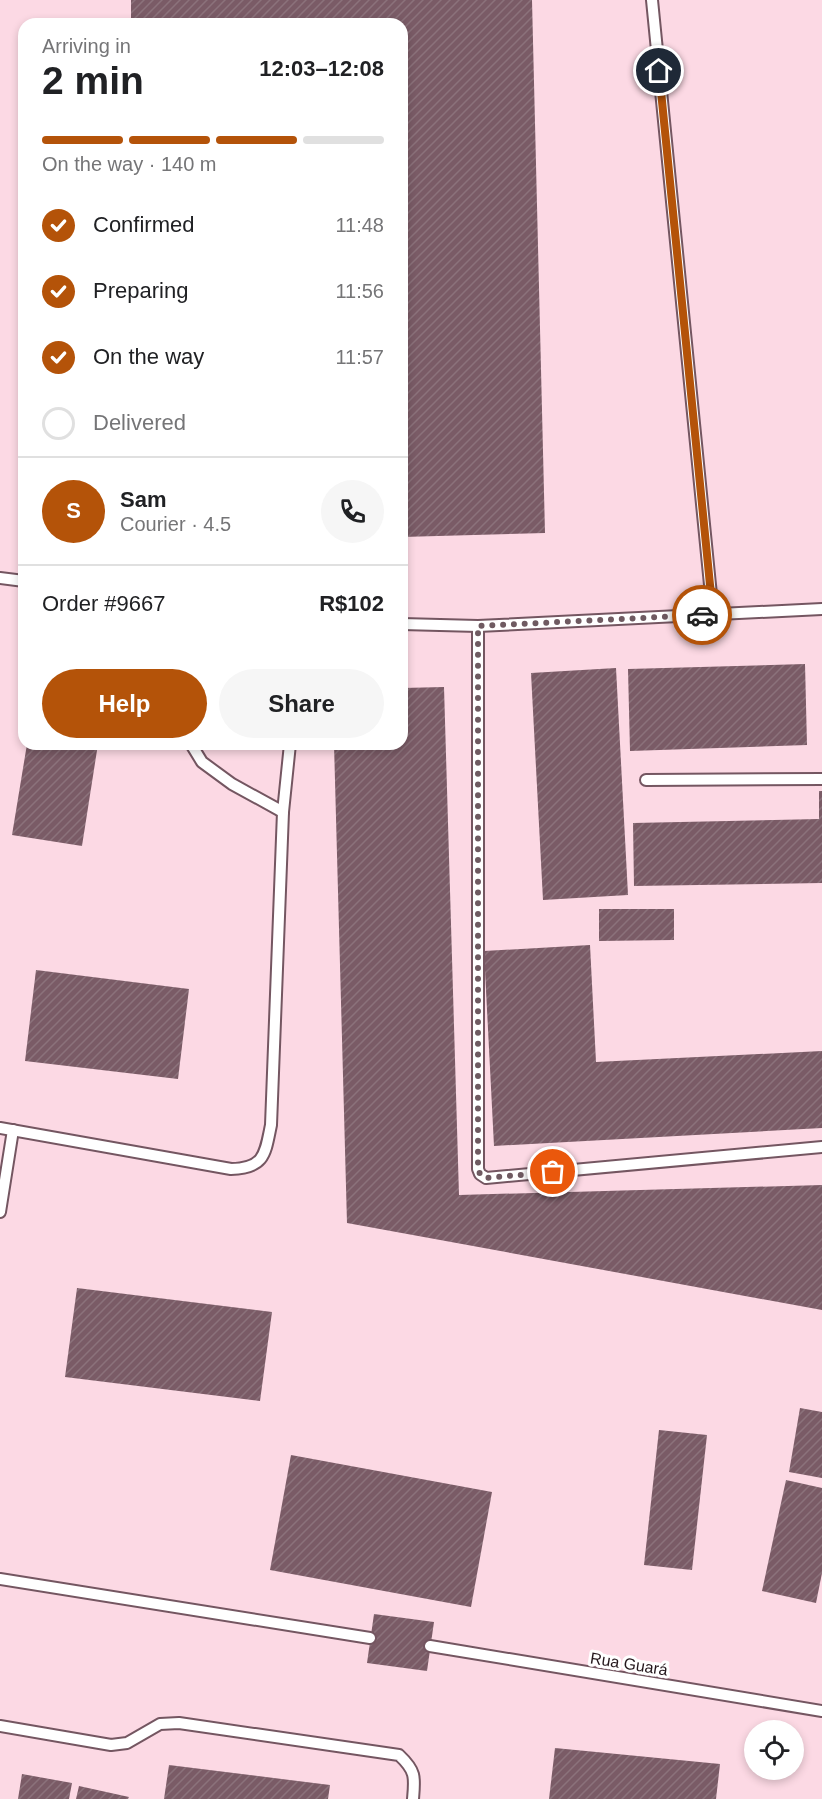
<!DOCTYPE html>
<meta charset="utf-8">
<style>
:root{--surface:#fff;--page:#f6f6f6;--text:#202124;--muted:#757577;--line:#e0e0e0;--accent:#b45309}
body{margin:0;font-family:Arial,sans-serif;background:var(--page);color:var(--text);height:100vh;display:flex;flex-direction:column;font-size:22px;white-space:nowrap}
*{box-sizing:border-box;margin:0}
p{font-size:20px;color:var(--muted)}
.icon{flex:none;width:33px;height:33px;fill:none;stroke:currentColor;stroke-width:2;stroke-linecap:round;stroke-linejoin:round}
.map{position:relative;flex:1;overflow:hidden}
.side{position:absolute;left:18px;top:18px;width:390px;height:732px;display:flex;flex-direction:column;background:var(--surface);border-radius:18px;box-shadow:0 3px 9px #0003}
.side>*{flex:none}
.fabs{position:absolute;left:744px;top:1720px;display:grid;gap:12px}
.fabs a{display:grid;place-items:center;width:60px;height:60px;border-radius:50%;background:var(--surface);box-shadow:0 3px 9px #0003;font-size:30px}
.pin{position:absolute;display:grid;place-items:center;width:51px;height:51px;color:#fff;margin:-26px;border:3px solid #fff;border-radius:50%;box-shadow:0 2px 6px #0007}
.courier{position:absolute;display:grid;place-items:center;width:60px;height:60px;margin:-30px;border:4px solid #b45309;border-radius:50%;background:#fff;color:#222;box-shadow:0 2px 8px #0007}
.summary em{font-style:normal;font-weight:700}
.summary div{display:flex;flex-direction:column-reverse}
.summary{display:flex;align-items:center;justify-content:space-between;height:102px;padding:0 24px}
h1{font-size:39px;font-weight:700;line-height:45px}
.bar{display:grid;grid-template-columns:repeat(4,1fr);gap:9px 6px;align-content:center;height:72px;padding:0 24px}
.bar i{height:8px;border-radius:4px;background:var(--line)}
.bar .selected{background:var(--accent)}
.bar p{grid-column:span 4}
.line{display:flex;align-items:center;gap:15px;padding:0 24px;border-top:2px solid var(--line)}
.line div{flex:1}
.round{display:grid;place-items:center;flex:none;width:63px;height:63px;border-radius:32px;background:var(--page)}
ol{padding:0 24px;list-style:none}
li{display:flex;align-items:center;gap:18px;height:66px}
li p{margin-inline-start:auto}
li .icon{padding:6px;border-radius:50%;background:var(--accent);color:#fff;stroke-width:4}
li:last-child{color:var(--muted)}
li i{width:33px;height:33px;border:3px solid var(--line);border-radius:50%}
.cta{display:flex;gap:12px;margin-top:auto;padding:12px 24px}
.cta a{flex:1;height:69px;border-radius:36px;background:var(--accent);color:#fff;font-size:24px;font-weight:700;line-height:69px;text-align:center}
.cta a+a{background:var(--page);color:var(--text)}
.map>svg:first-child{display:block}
</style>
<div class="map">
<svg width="822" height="1799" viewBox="0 0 822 1799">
<defs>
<pattern id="building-hatch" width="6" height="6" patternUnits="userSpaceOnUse" patternTransform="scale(1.5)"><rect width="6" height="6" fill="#7a5b66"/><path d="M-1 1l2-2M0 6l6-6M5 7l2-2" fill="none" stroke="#8b727b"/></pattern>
</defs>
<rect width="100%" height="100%" fill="#fcd9e4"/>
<g fill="url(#building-hatch)">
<polygon points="131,0 532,0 545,533 402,537 402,24 131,24"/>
<polygon points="805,664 807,745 630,751 628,669"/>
<polygon points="616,668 628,895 543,900 531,673"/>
<polygon points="444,687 459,1195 822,1185 822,1310 347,1223 334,744 402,744 402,688"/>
<polygon points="27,744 98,744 82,846 12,835"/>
<polygon points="819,791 822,791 822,883 634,886 633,823 819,819"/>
<polygon points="599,909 674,909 674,940 599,941"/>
<polygon points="590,945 596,1062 822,1051 822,1128 494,1146 484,951"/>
<polygon points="36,970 189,989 178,1079 25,1061"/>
<polygon points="77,1288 272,1312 260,1401 65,1377"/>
<polygon points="800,1408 822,1412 822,1478 789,1472"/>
<polygon points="659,1430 707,1435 692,1570 644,1565"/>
<polygon points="291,1455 492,1492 471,1607 270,1570"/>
<polygon points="786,1480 822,1488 822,1573 816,1603 762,1591"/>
<polygon points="374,1614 434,1622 427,1671 367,1663"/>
<polygon points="555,1748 720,1764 716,1799 549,1799"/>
<polygon points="169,1765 330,1785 328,1799 164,1799"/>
<polygon points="22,1774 72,1783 69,1799 18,1799"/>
<polygon points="79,1786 129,1797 128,1799 76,1799"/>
</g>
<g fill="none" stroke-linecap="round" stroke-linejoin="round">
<g stroke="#745661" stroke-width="14">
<g id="lane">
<polyline points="652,0 713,615"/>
<polyline points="0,578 24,581"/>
<polyline points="402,624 478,626 822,609"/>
<polyline points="478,626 478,1169 480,1174 486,1178 822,1147"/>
<polyline points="191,744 202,762 232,784 283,812"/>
<polyline points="646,780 822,779"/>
<path d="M0,1128L231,1169C265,1168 265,1154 271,1125L283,812L290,744"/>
<polyline points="0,1212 13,1130"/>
<polyline points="0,1579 370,1638"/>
<polyline points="430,1646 822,1711"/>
<path d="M0,1726L111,1745L127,1743L160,1724L179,1723L399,1755C416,1771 415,1777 413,1799"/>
</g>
</g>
<use href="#lane" stroke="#fff" stroke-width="10"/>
</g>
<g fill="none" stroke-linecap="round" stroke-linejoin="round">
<polyline stroke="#6f5a61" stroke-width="6" stroke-dasharray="0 10.8" points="553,1172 486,1178 480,1174 478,1169 478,626 702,615"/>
<polyline stroke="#b45309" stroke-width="8" points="659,71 713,615 702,615"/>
</g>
<g text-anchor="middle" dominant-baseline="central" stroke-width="6" stroke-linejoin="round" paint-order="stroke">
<g font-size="16" fill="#23161b" stroke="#fff">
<text transform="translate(629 1664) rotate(9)">Rua Guará</text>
</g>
</g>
</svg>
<div class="fabs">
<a><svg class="icon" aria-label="locate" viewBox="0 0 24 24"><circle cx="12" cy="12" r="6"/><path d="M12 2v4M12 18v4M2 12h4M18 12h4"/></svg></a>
</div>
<div class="pin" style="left:553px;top:1172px;background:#ea580c"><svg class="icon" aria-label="bag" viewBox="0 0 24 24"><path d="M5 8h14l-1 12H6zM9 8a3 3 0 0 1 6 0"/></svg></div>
<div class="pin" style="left:659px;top:71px;background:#1f2937"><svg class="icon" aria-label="home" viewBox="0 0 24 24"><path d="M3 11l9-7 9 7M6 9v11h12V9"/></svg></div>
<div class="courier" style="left:702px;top:615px"><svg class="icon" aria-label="car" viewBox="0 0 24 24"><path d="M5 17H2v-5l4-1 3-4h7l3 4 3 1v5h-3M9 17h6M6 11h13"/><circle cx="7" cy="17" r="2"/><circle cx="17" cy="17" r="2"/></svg></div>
<section class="side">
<div class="summary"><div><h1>2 min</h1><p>Arriving in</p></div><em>12:03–12:08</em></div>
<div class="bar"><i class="selected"></i><i class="selected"></i><i class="selected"></i><i></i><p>On the way · 140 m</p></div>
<ol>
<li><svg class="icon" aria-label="check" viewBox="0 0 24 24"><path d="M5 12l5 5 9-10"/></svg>Confirmed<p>11:48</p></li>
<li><svg class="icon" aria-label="check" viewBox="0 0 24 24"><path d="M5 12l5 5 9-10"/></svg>Preparing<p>11:56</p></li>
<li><svg class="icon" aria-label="check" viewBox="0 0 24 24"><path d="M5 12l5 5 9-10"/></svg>On the way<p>11:57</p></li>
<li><i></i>Delivered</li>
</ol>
<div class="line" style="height:108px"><b class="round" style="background:var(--accent);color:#fff">S</b><div><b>Sam</b><p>Courier · 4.5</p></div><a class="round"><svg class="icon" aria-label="phone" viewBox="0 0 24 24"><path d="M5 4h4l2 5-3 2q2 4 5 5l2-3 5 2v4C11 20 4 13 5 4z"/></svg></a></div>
<div class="line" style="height:78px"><div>Order #9667</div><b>R$102</b></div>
<div class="cta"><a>Help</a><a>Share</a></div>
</section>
</div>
